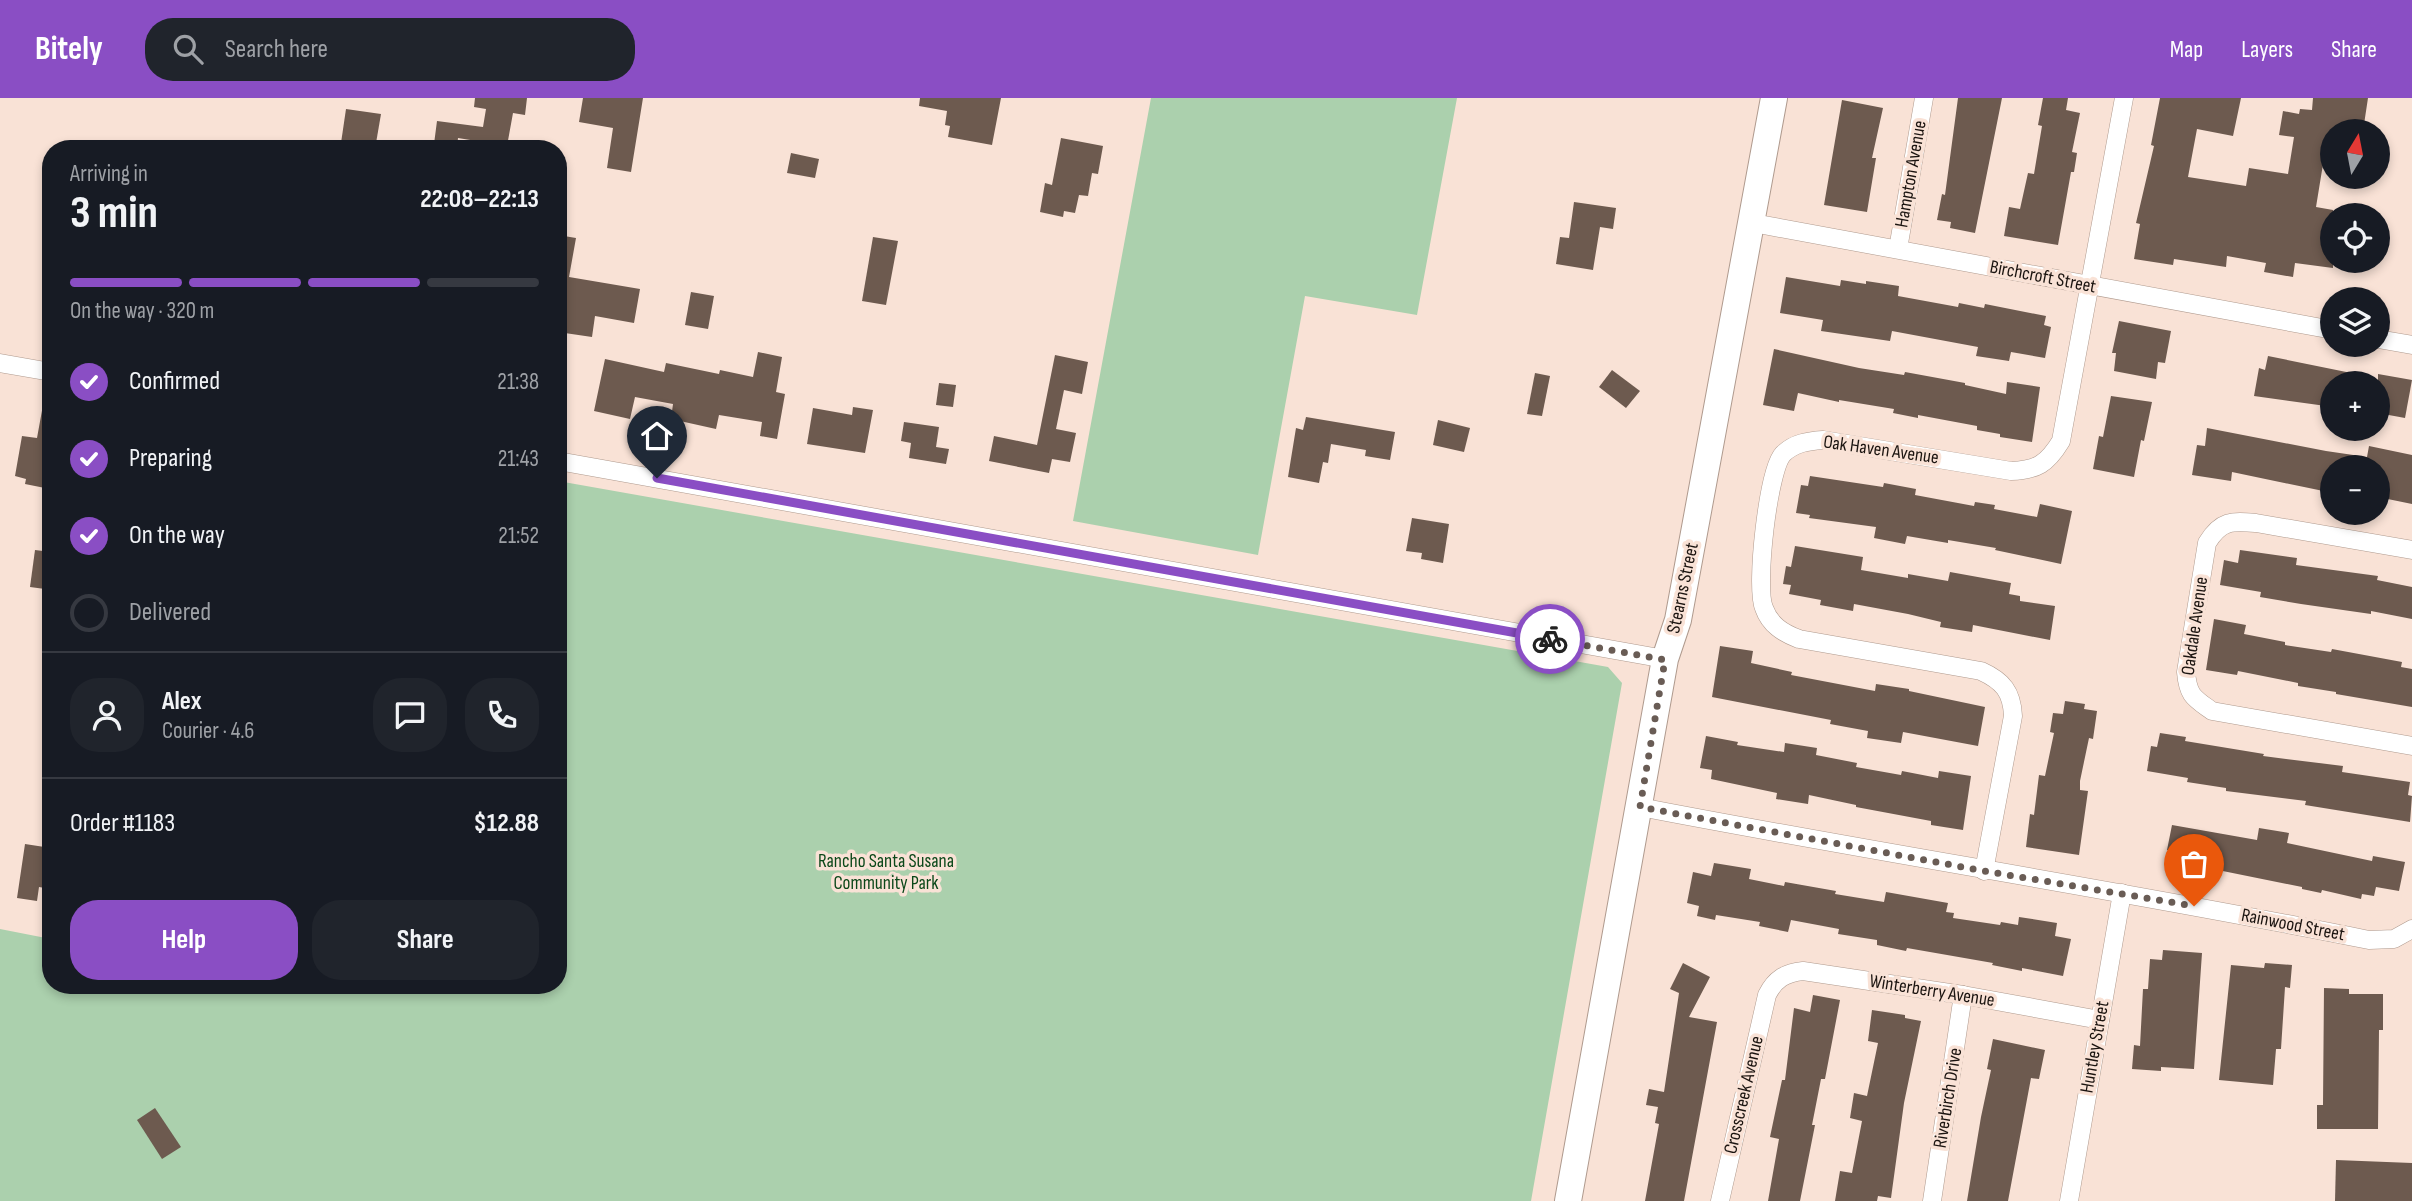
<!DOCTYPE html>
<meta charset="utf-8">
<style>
:root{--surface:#171b24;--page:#20242c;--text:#f1f3f6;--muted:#9ea1a6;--line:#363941;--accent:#8a4ec4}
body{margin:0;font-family:"Sofia Sans Condensed",sans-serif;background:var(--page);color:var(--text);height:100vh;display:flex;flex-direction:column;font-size:26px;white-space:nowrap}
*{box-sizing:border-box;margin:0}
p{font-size:23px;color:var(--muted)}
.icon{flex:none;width:38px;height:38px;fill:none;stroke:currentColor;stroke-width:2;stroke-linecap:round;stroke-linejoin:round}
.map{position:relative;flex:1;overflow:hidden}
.panel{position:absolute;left:42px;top:42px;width:525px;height:854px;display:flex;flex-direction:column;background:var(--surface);border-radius:28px;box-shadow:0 4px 10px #0003}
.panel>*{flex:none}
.needle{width:46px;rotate:10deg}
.buttons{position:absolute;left:2320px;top:21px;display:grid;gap:14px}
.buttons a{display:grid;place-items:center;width:70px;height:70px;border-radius:50%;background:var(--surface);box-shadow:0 4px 10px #0003;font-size:35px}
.pin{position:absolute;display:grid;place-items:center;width:60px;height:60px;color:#fff;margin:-72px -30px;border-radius:50% 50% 50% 0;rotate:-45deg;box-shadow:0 0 7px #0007}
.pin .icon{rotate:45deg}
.courier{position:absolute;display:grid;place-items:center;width:70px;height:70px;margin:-35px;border:5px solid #8a4ec4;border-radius:50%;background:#fff;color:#222;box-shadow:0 2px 9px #0007}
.summary em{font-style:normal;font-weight:700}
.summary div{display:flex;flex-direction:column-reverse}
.summary{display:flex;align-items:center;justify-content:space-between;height:119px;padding:0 28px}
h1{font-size:46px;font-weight:700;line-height:52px}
.bar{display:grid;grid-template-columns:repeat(4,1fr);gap:10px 7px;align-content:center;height:84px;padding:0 28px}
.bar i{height:9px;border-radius:5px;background:var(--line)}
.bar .selected{background:var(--accent)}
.bar p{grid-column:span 4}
.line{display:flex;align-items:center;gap:18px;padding:0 28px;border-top:2px solid var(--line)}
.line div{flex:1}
.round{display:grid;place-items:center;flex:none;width:74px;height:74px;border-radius:28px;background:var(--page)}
ol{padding:0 28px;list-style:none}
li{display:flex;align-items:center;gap:21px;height:77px}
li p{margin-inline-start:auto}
li .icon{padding:7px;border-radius:50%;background:var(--accent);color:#fff;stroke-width:4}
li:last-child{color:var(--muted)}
li i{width:38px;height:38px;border:4px solid var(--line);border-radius:50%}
.primary-button{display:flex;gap:14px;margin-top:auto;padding:14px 28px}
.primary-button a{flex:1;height:80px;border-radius:28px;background:var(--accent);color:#fff;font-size:28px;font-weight:700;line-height:80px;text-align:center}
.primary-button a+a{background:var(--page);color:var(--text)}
header{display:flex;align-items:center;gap:42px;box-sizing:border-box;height:98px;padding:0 35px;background:var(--accent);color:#fff}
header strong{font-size:33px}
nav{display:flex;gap:38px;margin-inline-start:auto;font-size:24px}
.search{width:490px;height:63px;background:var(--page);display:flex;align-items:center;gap:18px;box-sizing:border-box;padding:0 24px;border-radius:28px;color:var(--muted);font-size:26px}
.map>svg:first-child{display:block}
</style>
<header>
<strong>Bitely</strong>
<div class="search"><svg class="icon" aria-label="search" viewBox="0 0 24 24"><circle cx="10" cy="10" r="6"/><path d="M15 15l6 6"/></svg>Search here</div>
<nav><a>Map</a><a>Layers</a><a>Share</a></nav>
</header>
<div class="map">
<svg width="2412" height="1103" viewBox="0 0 2412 1103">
<rect width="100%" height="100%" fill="#f9e2d6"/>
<g fill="#abd0ad">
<polygon points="1151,0 1457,0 1417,217 1305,198 1258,457 1073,423"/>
<polygon points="558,383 1608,569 1622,585 1531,1103 0,1103 0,831 51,841 51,887 558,887"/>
</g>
<g fill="#6d5a4f">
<polygon points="475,0 527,0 525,17 513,15 507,48 458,40 457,50 434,46 437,23 483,29 486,11 474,9"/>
<polygon points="583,0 643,0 631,74 607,70 613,30 579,24"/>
<polygon points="920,0 1001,0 992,47 948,39 950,28 945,27 947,13 919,8"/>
<polygon points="1958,0 2002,0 1975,135 1950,130 1951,124 1937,122 1942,96 1945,97"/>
<polygon points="2043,0 2068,0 2066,12 2080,15 2072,54 2077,55 2074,74 2071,74 2058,147 2004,138 2009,109 2020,111 2028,75 2034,76 2042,28 2038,27"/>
<polygon points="2160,0 2241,0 2233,38 2197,31 2188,79 2246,88 2249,70 2288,76 2294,39 2279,37 2283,13 2299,16 2300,11 2312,12 2313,0 2368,0 2363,33 2333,33 2333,61 2324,60 2316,109 2333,112 2333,170 2295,165 2293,179 2264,174 2266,165 2227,158 2226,169 2174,161 2173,167 2134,161 2140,126 2136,125 2154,48 2151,47"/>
<polygon points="1842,2 1883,10 1872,60 1876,60 1867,114 1824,107"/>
<polygon points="346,11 381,16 375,51 341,45"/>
<polygon points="1061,40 1103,48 1098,76 1092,75 1088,98 1079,97 1075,115 1064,113 1063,119 1040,114 1045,85 1052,87"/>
<polygon points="791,55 819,61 815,80 787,75"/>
<polygon points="1574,104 1616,110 1613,131 1600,129 1593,172 1556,166 1560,139 1569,140"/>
<polygon points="558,137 576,140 569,179 640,191 634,225 595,218 592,239 558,234"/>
<polygon points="873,139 898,143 886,207 862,203"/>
<polygon points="1786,179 1840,188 1841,182 1866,186 1866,183 1899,188 1898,198 1958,209 1959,205 1984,210 1985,206 2046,218 2044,227 2051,229 2045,260 2011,254 2009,263 1976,258 1978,249 1892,233 1890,243 1821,233 1823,222 1780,215"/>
<polygon points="691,194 714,198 708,231 685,227"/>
<polygon points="2119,223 2171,233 2165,265 2158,264 2156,281 2114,273 2116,255 2112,255"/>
<polygon points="1774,251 1859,270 1904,277 1905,274 1965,285 1965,287 2006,296 2007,284 2040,289 2032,344 2000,339 2000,336 1977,332 1977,328 1918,317 1918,320 1893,315 1894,311 1839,302 1839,304 1798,295 1794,313 1763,307"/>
<polygon points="758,254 782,259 776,294 785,296 777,341 760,338 762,324 719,317 716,331 671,321 673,306 635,299 630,321 594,313 605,261 664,274 666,265 719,276 720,272 753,279"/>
<polygon points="1055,257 1088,264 1082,296 1064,292 1056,331 1076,335 1070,364 1052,361 1049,375 989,363 994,338 1037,347"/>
<polygon points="2268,258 2366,278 2366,285 2331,285 2326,308 2254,298 2259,270 2265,272"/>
<polygon points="1612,272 1640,293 1626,310 1599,289"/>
<polygon points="1535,275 1550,278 1542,318 1527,316"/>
<polygon points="2378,276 2412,282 2405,320 2378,315"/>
<polygon points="939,285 956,287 953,309 936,307"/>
<polygon points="2111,298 2152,304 2144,343 2141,342 2134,379 2093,371 2099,338 2103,339"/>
<polygon points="43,307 51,308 51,356 45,390 25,386 26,381 15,378 22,338 37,340"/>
<polygon points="853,309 873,312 865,355 807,346 813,310 852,317"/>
<polygon points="1306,319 1395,334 1390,362 1365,358 1366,352 1331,346 1328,365 1323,364 1319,385 1288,379 1296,330 1303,332"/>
<polygon points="1438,322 1470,330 1464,354 1433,347"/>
<polygon points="904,324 939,329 936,349 949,351 946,366 909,360 911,345 901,343"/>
<polygon points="2207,330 2326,353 2367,359 2369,348 2412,357 2412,406 2378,399 2378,369 2333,369 2333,395 2232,374 2231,383 2192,377 2197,347 2205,348"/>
<polygon points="1810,378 1883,389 1884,385 1916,391 1915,397 1974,408 1975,404 1995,407 1994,411 2037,419 2040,406 2072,413 2061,466 1995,452 1996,450 1948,442 1948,445 1907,438 1905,446 1874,440 1876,429 1809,420 1810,417 1796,415 1801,387 1808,388"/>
<polygon points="1412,420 1449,426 1443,465 1421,461 1422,455 1406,453"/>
<polygon points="1795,448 1863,459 1861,472 1908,480 1908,476 1948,483 1950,474 2011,485 2009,496 2020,498 2020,503 2055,508 2050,542 1973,527 1972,534 1940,529 1941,524 1908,516 1854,506 1853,513 1820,507 1821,502 1789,496 1791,487 1783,486 1786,468 1791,469"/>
<polygon points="35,452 51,454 45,491 30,489"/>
<polygon points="2240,452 2297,460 2296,467 2378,478 2377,482 2412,489 2412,521 2371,513 2371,516 2301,506 2260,499 2261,494 2220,487 2224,462 2238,465"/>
<polygon points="2214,521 2246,527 2244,536 2285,544 2285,547 2331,554 2332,551 2402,564 2401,569 2412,571 2412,609 2336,596 2336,594 2298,588 2298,585 2238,573 2237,577 2206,572"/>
<polygon points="1720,548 1753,553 1751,565 1792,574 1791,577 1875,593 1876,586 1909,591 1909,593 1985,609 1978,648 1903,634 1901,645 1867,640 1868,633 1830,626 1831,622 1712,599"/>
<polygon points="2065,603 2085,606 2084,611 2097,613 2093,641 2089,640 2080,683 2080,692 2088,693 2079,757 2026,749 2030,716 2034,717 2039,677 2045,678 2054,635 2050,634 2053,615 2063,616"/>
<polygon points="2160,635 2186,639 2185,643 2264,656 2263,658 2343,668 2342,674 2410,684 2408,697 2412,698 2410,724 2305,707 2306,703 2226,693 2226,690 2187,684 2188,680 2147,673 2151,648 2157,649"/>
<polygon points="1706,638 1738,644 1737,647 1784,654 1785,645 1817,650 1816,657 1857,665 1856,669 1901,677 1902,673 1938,680 1939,673 1971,678 1963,732 1931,727 1931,723 1856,709 1856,707 1809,697 1808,706 1776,701 1777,695 1711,681 1712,672 1700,670"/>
<polygon points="2172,727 2257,742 2259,730 2289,735 2287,745 2372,763 2373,758 2405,764 2399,793 2376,789 2374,798 2362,796 2361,801 2322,792 2321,795 2302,791 2302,789 2203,769 2203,771 2184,768 2186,756 2167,752"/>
<polygon points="25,746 51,750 51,791 39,789 37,803 17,800"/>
<polygon points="1714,765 1751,771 1749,781 1784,788 1785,784 1836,793 1835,796 1884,804 1886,794 1948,805 1946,814 1954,815 1953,820 2000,827 2001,824 2018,827 2019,819 2057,825 2055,838 2071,841 2063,878 2022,870 2022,873 1992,867 1993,865 1907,850 1906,853 1877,847 1877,842 1838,836 1839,831 1791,822 1788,834 1759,828 1760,824 1716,817 1715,822 1697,818 1699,808 1687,805 1693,774 1711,778"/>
<polygon points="2163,852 2202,855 2194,971 2161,969 2161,973 2132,971 2134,947 2140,948 2143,891 2148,891 2150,861 2162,862"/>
<polygon points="1683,865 1710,879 1689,919 1717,924 1684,1103 1645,1103 1659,1026 1655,1025 1658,1009 1646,1007 1649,991 1664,994 1679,895 1670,891"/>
<polygon points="2265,865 2292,867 2290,890 2285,889 2281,951 2276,951 2273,987 2219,982 2231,867 2264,870"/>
<polygon points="2324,890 2349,891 2349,896 2383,896 2383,932 2379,932 2378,1031 2317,1031 2317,1007 2323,1007"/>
<polygon points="1813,897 1840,902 1825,981 1821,981 1812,1027 1815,1027 1800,1103 1768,1103 1779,1041 1770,1039 1782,982 1785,982 1794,910 1810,914"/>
<polygon points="1872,912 1905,917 1905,920 1921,923 1904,1005 1891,1100 1878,1098 1877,1103 1835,1103 1840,1073 1852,1075 1862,1023 1850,1020 1854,995 1867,998 1878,945 1868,943"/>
<polygon points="1993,941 2045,952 2039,981 2031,980 2008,1103 1967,1103 1981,1019 1991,972 1987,971"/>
<polygon points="155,1010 181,1049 162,1061 137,1022"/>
<polygon points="2336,1062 2412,1065 2412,1103 2335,1103"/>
</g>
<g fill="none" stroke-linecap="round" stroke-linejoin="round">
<g stroke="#af9a8e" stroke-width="19">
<g id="minor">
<polyline points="1753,125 2333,232"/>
<polyline points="1898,151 1924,0"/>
<polyline points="2378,241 2412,247"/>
<polyline points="0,265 51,274"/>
<polyline points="558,363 1665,561"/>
<path d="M2412,452L2256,425C2232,423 2221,422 2207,445L2186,574C2188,598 2194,600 2212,613L2412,648"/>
<path d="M1640,709C1882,756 2127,793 2369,842L2394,841L2412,831"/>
<path d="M1984,773L2013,618C2012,594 2003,583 1981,573L1799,541C1783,535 1770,527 1764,510C1755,490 1768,372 1783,356C1794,345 1808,343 1823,342L2011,373C2037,372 2047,366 2061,343L2124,0"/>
<path d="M1720,1103L1767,897C1775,881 1785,875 1803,873L1963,897L2100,922"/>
<polyline points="1932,1103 1963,897"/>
<polyline points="2069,1103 2122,795"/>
</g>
</g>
<g stroke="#af9a8e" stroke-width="28">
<polyline id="secondary" points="1568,1103 1665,561 1678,522 1774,0"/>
</g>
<use href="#minor" stroke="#fff" stroke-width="18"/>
<use href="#secondary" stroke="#fff" stroke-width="26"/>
</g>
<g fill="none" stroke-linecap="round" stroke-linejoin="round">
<polyline stroke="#695c55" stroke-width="7" stroke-dasharray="0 12.6" points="1550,541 1665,562 1640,709 1984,773 2194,808"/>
<polyline stroke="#8a4ec4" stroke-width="9" points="657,380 1550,541"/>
</g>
<g text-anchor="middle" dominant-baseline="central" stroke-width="7" stroke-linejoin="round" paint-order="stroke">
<g font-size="19" fill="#1b1410" stroke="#f9e2d6">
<text transform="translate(1911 76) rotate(-80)">Hampton Avenue</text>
<text transform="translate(2043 179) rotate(11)">Birchcroft Street</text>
<text transform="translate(1881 352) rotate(8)">Oak Haven Avenue</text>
<text transform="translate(1683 490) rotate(-78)">Stearns Street</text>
<text transform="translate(2195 528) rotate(-82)">Oakdale Avenue</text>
<text transform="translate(2293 827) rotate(11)">Rainwood Street</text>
<text transform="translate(1932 893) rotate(9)">Winterberry Avenue</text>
<text transform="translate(2095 949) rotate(-80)">Huntley Street</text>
<text transform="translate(1744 997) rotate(-77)">Crosscreek Avenue</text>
<text transform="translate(1948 1000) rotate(-81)">Riverbirch Drive</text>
</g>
<g font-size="19" fill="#0a4718" stroke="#f9e2d6">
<text x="886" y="763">Rancho Santa Susana<tspan x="886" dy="22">Community Park</tspan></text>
</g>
</g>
</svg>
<div class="buttons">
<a><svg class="needle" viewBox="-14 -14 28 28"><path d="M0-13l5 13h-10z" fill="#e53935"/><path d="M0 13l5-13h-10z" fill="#9ea1a6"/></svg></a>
<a><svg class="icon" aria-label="locate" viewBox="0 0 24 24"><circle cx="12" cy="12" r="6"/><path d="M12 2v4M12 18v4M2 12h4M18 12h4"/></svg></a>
<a><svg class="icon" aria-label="layers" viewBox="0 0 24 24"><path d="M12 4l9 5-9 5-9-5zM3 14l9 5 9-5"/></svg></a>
<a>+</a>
<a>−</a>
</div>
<div class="pin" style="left:2194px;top:808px;background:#ea580c"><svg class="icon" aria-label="bag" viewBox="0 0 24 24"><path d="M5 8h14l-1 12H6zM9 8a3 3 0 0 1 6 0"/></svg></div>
<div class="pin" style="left:657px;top:380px;background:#1f2937"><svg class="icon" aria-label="home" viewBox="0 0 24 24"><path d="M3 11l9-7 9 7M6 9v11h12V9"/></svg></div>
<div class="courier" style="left:1550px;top:541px"><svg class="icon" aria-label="bike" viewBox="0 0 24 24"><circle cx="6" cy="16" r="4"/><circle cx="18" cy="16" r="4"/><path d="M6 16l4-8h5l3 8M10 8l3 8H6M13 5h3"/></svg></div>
<section class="panel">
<div class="summary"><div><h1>3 min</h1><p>Arriving in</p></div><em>22:08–22:13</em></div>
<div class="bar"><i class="selected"></i><i class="selected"></i><i class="selected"></i><i></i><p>On the way · 320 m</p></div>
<ol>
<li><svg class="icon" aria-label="check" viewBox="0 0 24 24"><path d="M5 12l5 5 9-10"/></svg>Confirmed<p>21:38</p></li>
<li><svg class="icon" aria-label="check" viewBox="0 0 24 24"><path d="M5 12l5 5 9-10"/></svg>Preparing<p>21:43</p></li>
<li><svg class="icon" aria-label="check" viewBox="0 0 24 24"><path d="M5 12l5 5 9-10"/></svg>On the way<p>21:52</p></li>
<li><i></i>Delivered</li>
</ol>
<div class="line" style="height:126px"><a class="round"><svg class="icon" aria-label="person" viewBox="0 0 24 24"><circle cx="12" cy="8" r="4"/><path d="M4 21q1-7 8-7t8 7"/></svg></a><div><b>Alex</b><p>Courier · 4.6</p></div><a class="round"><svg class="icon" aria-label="chat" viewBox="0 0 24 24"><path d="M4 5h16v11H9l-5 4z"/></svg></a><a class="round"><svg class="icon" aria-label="phone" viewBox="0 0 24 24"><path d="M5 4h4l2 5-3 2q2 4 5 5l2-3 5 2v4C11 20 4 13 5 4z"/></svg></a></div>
<div class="line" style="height:91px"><div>Order #1183</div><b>$12.88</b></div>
<div class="primary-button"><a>Help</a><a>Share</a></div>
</section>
</div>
